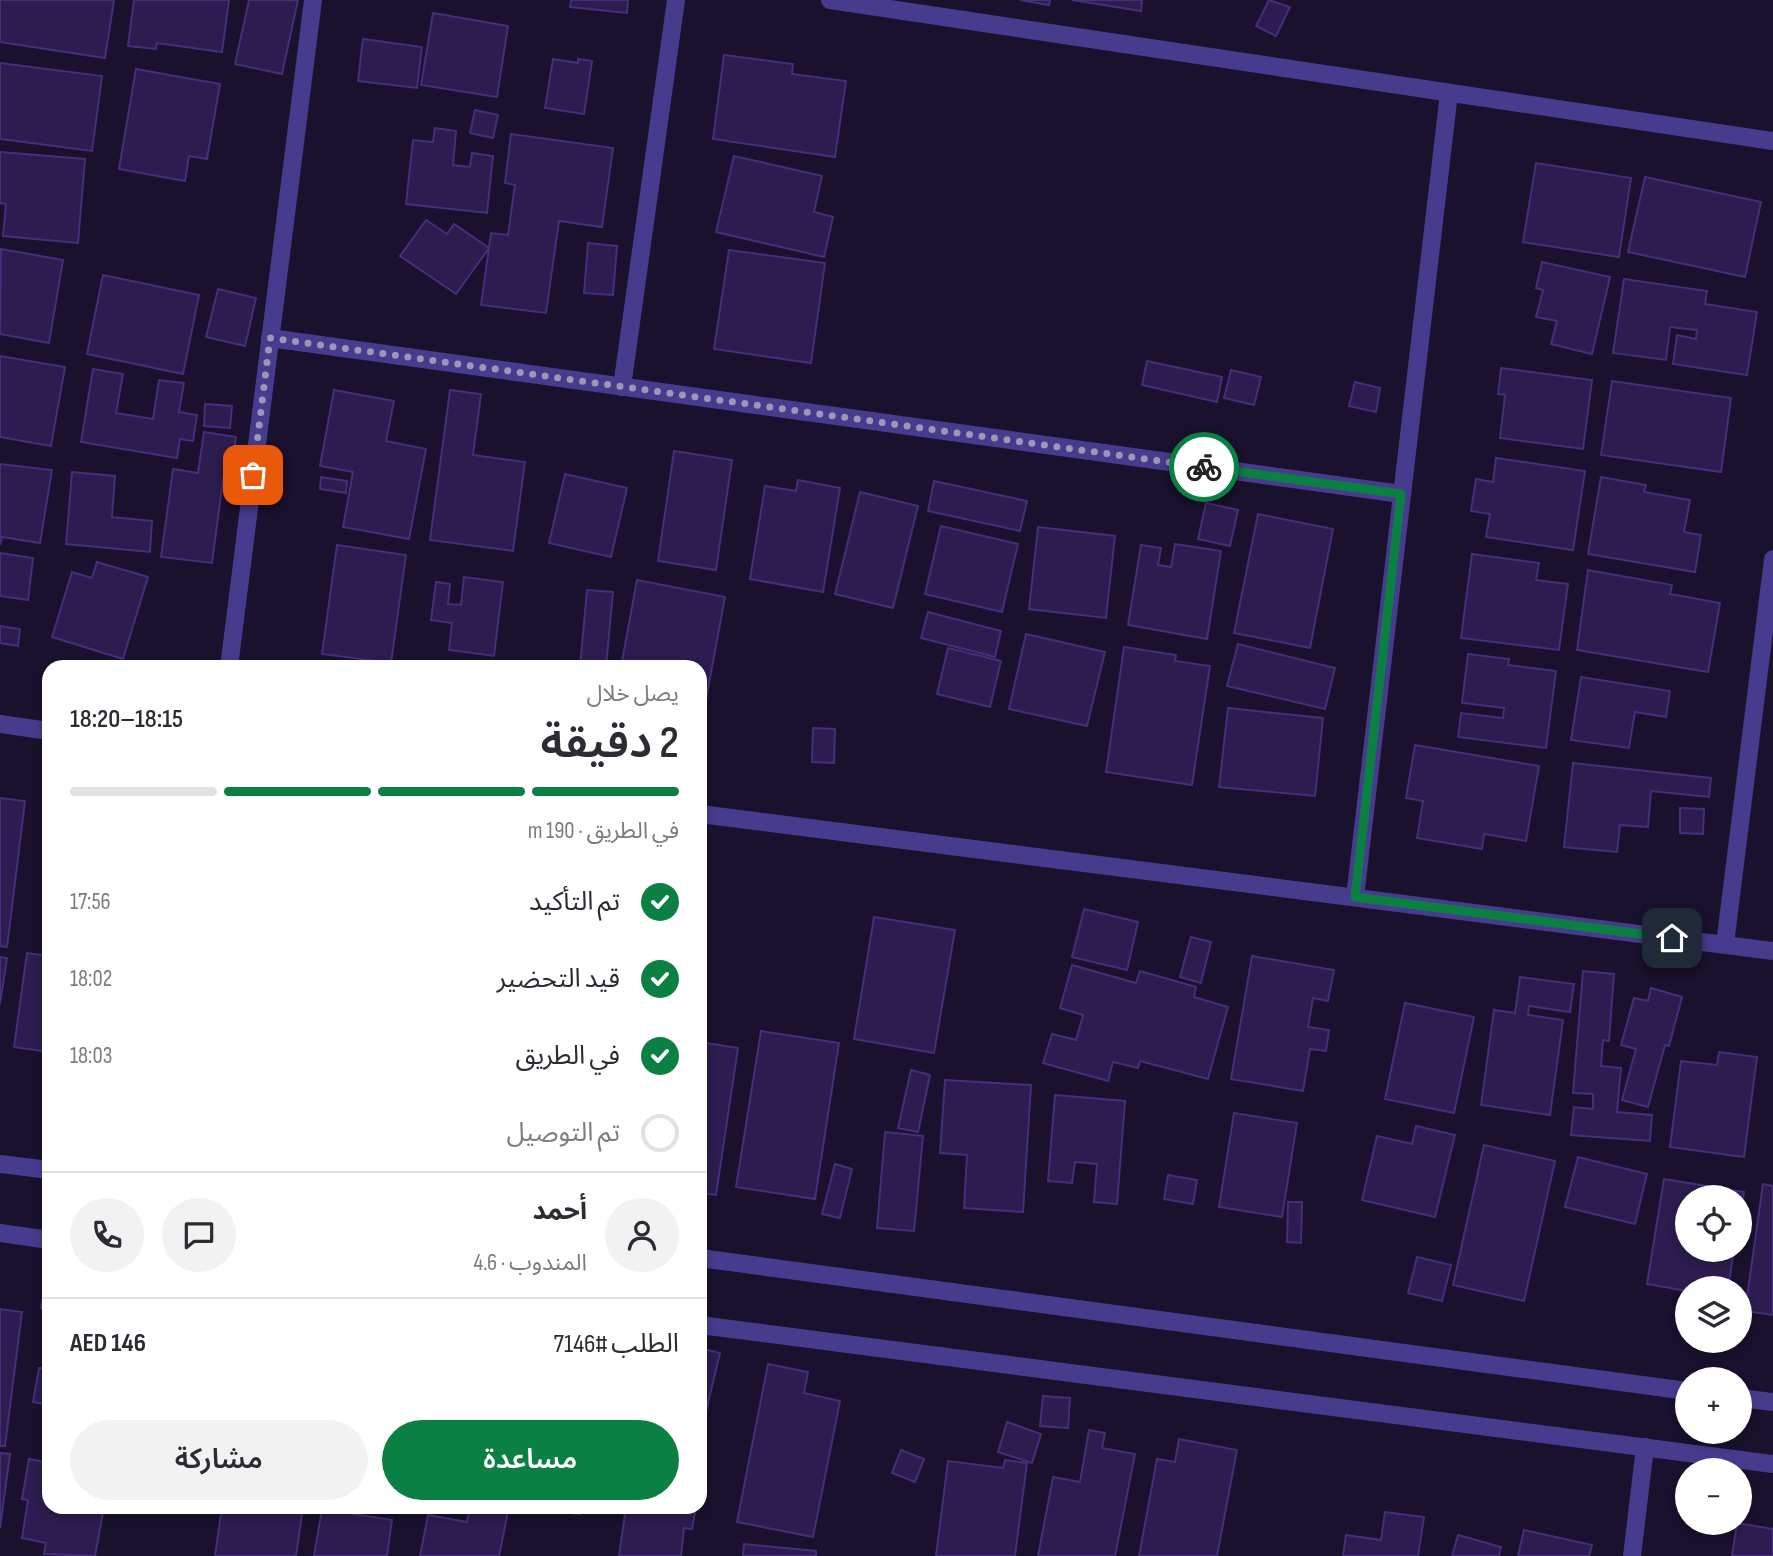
<!DOCTYPE html>
<html lang="ar">
<meta charset="utf-8">
<style>
:root{--surface:#fff;--page:#f2f2f3;--text:#2b2b33;--muted:#7c7c81;--line:#e1e1e2;--accent:#0b8043}
body{margin:0;font-family:"Sofia Sans Condensed","Noto Sans Arabic",sans-serif;background:var(--page);color:var(--text);direction:rtl;height:100vh;display:flex;flex-direction:column;font-size:26px;white-space:nowrap}
*{box-sizing:border-box;margin:0}
p{font-size:23px;color:var(--muted)}
.icon{flex:none;width:38px;height:38px;fill:none;stroke:currentColor;stroke-width:2;stroke-linecap:round;stroke-linejoin:round}
.map{position:relative;flex:1;overflow:hidden;direction:ltr}
.side{position:absolute;left:42px;top:660px;width:665px;height:854px;display:flex;flex-direction:column;background:var(--surface);border-radius:21px;box-shadow:0 4px 10px #0003;direction:rtl}
.side>*{flex:none}
.tools{position:absolute;left:1675px;top:1185px;display:grid;gap:14px}
.tools a{display:grid;place-items:center;width:77px;height:77px;border-radius:50%;background:var(--surface);box-shadow:0 4px 10px #0003;font-size:35px}
.pin{position:absolute;display:grid;place-items:center;width:60px;height:60px;color:#fff;margin:-30px;border-radius:14px;box-shadow:0 4px 10px #0006}
.courier{position:absolute;display:grid;place-items:center;width:70px;height:70px;margin:-35px;border:5px solid #0b8043;border-radius:50%;background:#fff;color:#222;box-shadow:0 2px 9px #0007}
.headline em{font-style:normal;font-weight:600}
.headline div{display:flex;flex-direction:column-reverse}
.headline{display:flex;align-items:center;justify-content:space-between;height:119px;padding:0 28px}
h1{font-size:46px;font-weight:600;line-height:52px}
.bar{display:grid;grid-template-columns:repeat(4,1fr);gap:10px 7px;align-content:center;height:84px;padding:0 28px}
.bar i{height:9px;border-radius:5px;background:var(--line)}
.bar .active{background:var(--accent)}
.bar p{grid-column:span 4}
.line{display:flex;align-items:center;gap:18px;padding:0 28px;border-top:2px solid var(--line)}
.line div{flex:1}
.round{display:grid;place-items:center;flex:none;width:74px;height:74px;border-radius:37px;background:var(--page)}
ol{padding:0 28px;list-style:none}
li{display:flex;align-items:center;gap:21px;height:77px}
li p{margin-inline-start:auto}
li .icon{padding:7px;border-radius:50%;background:var(--accent);color:#fff;stroke-width:4}
li:last-child{color:var(--muted)}
li i{width:38px;height:38px;border:4px solid var(--line);border-radius:50%}
.cta{display:flex;gap:14px;margin-top:auto;padding:14px 28px}
.cta a{flex:1;height:80px;border-radius:42px;background:var(--accent);color:#fff;font-size:28px;font-weight:600;line-height:80px;text-align:center}
.cta a+a{background:var(--page);color:var(--text)}
.map>svg:first-child{display:block}
</style>
<div class="map">
<svg width="1773" height="1556" viewBox="0 0 1773 1556">
<rect width="100%" height="100%" fill="#19112d"/>
<g fill="#2c1c4f" stroke="#462e7b" stroke-width="2">
<polygon points="0,0 114,0 105,58 0,42"/>
<polygon points="134,0 229,0 222,52 157,43 156,49 128,46"/>
<polygon points="249,0 298,0 282,74 235,64"/>
<polygon points="571,0 628,0 627,13 570,7"/>
<polygon points="1020,0 1050,0 1049,5"/>
<polygon points="1072,0 1142,0 1141,11"/>
<polygon points="1269,0 1290,7 1276,36 1256,26"/>
<polygon points="433,13 508,26 497,97 421,85"/>
<polygon points="363,39 422,47 417,88 358,81"/>
<polygon points="724,55 793,64 792,74 846,81 835,157 713,139"/>
<polygon points="553,59 578,63 578,59 592,61 584,114 545,108"/>
<polygon points="0,63 102,76 92,151 0,139"/>
<polygon points="136,69 220,84 207,159 189,156 185,181 119,169"/>
<polygon points="475,110 498,115 493,138 470,133"/>
<polygon points="435,128 456,131 453,165 470,167 472,153 493,156 487,213 406,204 413,140 433,142"/>
<polygon points="511,134 613,148 602,227 559,221 546,313 481,305 491,233 508,235 515,185 505,183"/>
<polygon points="0,152 85,159 78,243 3,236 6,204 0,203"/>
<polygon points="734,156 822,176 814,212 833,217 824,257 716,232"/>
<polygon points="1536,163 1631,178 1619,257 1523,242"/>
<polygon points="1645,177 1761,202 1745,277 1628,252"/>
<polygon points="426,220 447,234 454,224 489,248 456,294 400,256"/>
<polygon points="588,243 617,246 613,295 584,293"/>
<polygon points="1,249 63,260 49,343 0,334"/>
<polygon points="729,250 825,263 811,363 714,349"/>
<polygon points="1542,262 1610,277 1592,354 1551,344 1557,321 1536,317 1543,290 1536,288"/>
<polygon points="103,275 199,295 183,374 87,354"/>
<polygon points="1624,279 1707,291 1705,304 1757,312 1747,375 1673,364 1677,335 1696,339 1697,330 1670,327 1666,360 1613,353"/>
<polygon points="218,289 256,298 245,346 206,337"/>
<polygon points="0,356 65,367 51,446 0,437"/>
<polygon points="1147,361 1222,377 1217,402 1142,385"/>
<polygon points="1501,368 1592,380 1583,449 1500,438 1505,395 1498,394"/>
<polygon points="93,369 123,374 116,413 153,419 159,380 184,383 179,412 197,415 193,441 180,439 177,458 81,442"/>
<polygon points="1231,370 1261,377 1254,405 1224,398"/>
<polygon points="1612,381 1731,398 1721,472 1601,455"/>
<polygon points="1355,382 1380,388 1376,412 1349,406"/>
<polygon points="334,390 394,401 386,441 426,449 409,539 343,527 353,472 320,466"/>
<polygon points="450,390 481,394 473,455 525,462 513,551 430,540"/>
<polygon points="205,404 232,406 230,428 204,426"/>
<polygon points="204,432 236,437 231,473 224,472 212,563 161,557 173,469 198,473"/>
<polygon points="674,451 732,460 716,570 658,561"/>
<polygon points="1496,458 1585,471 1573,550 1486,537 1490,514 1471,511 1476,479 1493,482"/>
<polygon points="0,464 52,470 40,543 2,537 0,545"/>
<polygon points="72,472 115,476 112,517 152,521 150,552 66,544"/>
<polygon points="565,474 627,488 611,557 549,543"/>
<polygon points="321,477 347,481 346,493 320,489"/>
<polygon points="1601,477 1646,485 1644,492 1690,500 1684,532 1701,535 1695,572 1588,554"/>
<polygon points="798,480 840,488 823,592 750,579 765,486 796,491"/>
<polygon points="934,481 1027,501 1020,531 928,511"/>
<polygon points="860,492 918,506 893,608 835,594"/>
<polygon points="1206,503 1238,510 1230,546 1198,539"/>
<polygon points="1258,514 1333,529 1310,648 1234,633"/>
<polygon points="941,526 1018,544 1002,612 925,594"/>
<polygon points="1038,527 1115,536 1106,618 1029,609"/>
<polygon points="1175,544 1221,551 1207,639 1128,625 1141,545 1161,548 1158,565 1171,567"/>
<polygon points="337,545 406,555 391,663 322,654"/>
<polygon points="0,553 33,558 28,600 0,596"/>
<polygon points="1472,554 1539,563 1536,580 1568,584 1559,650 1461,638"/>
<polygon points="97,562 148,577 123,659 52,637 72,572 92,578"/>
<polygon points="1588,570 1672,585 1670,594 1720,603 1708,672 1577,650"/>
<polygon points="464,577 503,582 494,656 449,650 452,623 431,620 436,582 450,584 448,604 461,605"/>
<polygon points="637,580 725,597 700,732 700,667 621,667"/>
<polygon points="587,590 613,592 606,667 580,667"/>
<polygon points="928,612 1001,631 995,657 921,638"/>
<polygon points="0,626 20,629 18,646 0,643"/>
<polygon points="1026,634 1105,652 1087,726 1009,709"/>
<polygon points="1238,644 1335,668 1325,709 1227,686"/>
<polygon points="1124,647 1176,655 1175,661 1210,666 1192,785 1106,772"/>
<polygon points="948,648 1001,661 990,707 937,694"/>
<polygon points="1468,654 1509,659 1508,665 1556,671 1546,748 1458,737 1461,713 1503,718 1504,708 1462,703"/>
<polygon points="1581,677 1670,691 1666,717 1635,712 1629,748 1571,740"/>
<polygon points="1228,708 1323,718 1315,796 1219,787"/>
<polygon points="813,728 835,729 834,763 812,762"/>
<polygon points="1415,745 1539,766 1526,841 1484,834 1482,849 1417,838 1423,801 1406,798"/>
<polygon points="1573,763 1711,778 1709,797 1651,791 1648,827 1620,825 1617,852 1564,847"/>
<polygon points="0,798 25,801 7,947 0,946"/>
<polygon points="1680,808 1704,809 1703,834 1680,833"/>
<polygon points="1084,909 1138,922 1127,970 1072,957"/>
<polygon points="874,917 955,930 934,1053 854,1039"/>
<polygon points="1191,937 1211,942 1201,983 1180,977"/>
<polygon points="27,953 49,956 49,1052 14,1047"/>
<polygon points="1252,956 1334,970 1328,1001 1313,998 1308,1027 1329,1030 1326,1051 1310,1049 1303,1091 1231,1079"/>
<polygon points="0,957 7,958 0,1004"/>
<polygon points="1072,965 1136,983 1140,971 1196,987 1194,997 1228,1007 1208,1079 1140,1061 1138,1068 1113,1062 1108,1081 1043,1063 1052,1034 1076,1040 1083,1015 1060,1008"/>
<polygon points="1583,971 1614,974 1609,1041 1603,1040 1601,1066 1621,1068 1617,1112 1652,1115 1650,1141 1571,1135 1574,1107 1593,1109 1593,1094 1573,1093"/>
<polygon points="1520,977 1574,984 1570,1012 1529,1006 1528,1015 1563,1020 1550,1115 1481,1105 1494,1010 1515,1013"/>
<polygon points="1651,988 1682,997 1669,1046 1665,1045 1648,1107 1622,1100 1636,1049 1621,1045 1634,998 1648,1001"/>
<polygon points="1405,1003 1474,1017 1454,1113 1385,1099"/>
<polygon points="761,1031 839,1043 815,1199 736,1187"/>
<polygon points="700,1042 738,1048 716,1195 700,1193"/>
<polygon points="1719,1052 1757,1057 1744,1157 1670,1147 1681,1061 1717,1065"/>
<polygon points="911,1070 930,1075 918,1132 898,1128"/>
<polygon points="945,1080 1031,1085 1023,1212 964,1208 967,1155 940,1153"/>
<polygon points="1055,1095 1125,1101 1117,1204 1094,1202 1097,1164 1075,1162 1072,1183 1048,1181"/>
<polygon points="1234,1113 1297,1123 1282,1217 1219,1207"/>
<polygon points="1416,1126 1455,1135 1435,1217 1362,1200 1377,1136 1412,1144"/>
<polygon points="885,1132 923,1136 914,1231 877,1228"/>
<polygon points="1484,1145 1555,1161 1524,1301 1453,1285"/>
<polygon points="1578,1157 1647,1174 1635,1224 1565,1207"/>
<polygon points="835,1164 852,1169 840,1218 822,1214"/>
<polygon points="1168,1175 1197,1180 1193,1204 1164,1199"/>
<polygon points="1664,1179 1744,1192 1740,1217 1740,1197 1687,1197 1687,1250 1734,1250 1728,1288 1687,1288 1687,1291 1647,1284"/>
<polygon points="1763,1184 1773,1186 1773,1315 1745,1311"/>
<polygon points="1288,1202 1302,1202 1301,1243 1287,1242"/>
<polygon points="1417,1257 1451,1265 1442,1301 1408,1293"/>
<polygon points="49,1262 49,1310 41,1308"/>
<polygon points="0,1309 22,1312 5,1446 0,1446"/>
<polygon points="700,1348 720,1353 700,1437"/>
<polygon points="768,1364 808,1372 804,1393 840,1401 813,1537 737,1522"/>
<polygon points="39,1368 49,1369 49,1405 33,1402"/>
<polygon points="1043,1396 1070,1398 1068,1428 1040,1426"/>
<polygon points="1007,1422 1041,1434 1032,1463 998,1452"/>
<polygon points="1089,1430 1105,1433 1102,1448 1135,1454 1115,1556 1038,1556 1053,1477 1080,1482"/>
<polygon points="1179,1439 1237,1450 1217,1556 1139,1556 1157,1459 1175,1462"/>
<polygon points="901,1450 924,1459 915,1482 892,1473"/>
<polygon points="0,1453 10,1454 0,1528"/>
<polygon points="29,1459 49,1463 49,1507 104,1507 95,1556 44,1554 46,1543 22,1538 28,1500 22,1499"/>
<polygon points="1005,1460 1027,1463 1015,1556 936,1556 948,1461 1003,1468"/>
<polygon points="222,1507 303,1507 296,1556 215,1556"/>
<polygon points="470,1507 509,1507 499,1556 420,1556 428,1515 467,1522"/>
<polygon points="521,1507 580,1507 580,1514"/>
<polygon points="626,1507 696,1507 692,1529 684,1528 681,1556 619,1556"/>
<polygon points="322,1509 392,1520 387,1556 314,1556"/>
<polygon points="1385,1512 1424,1517 1418,1556 1343,1556 1346,1535 1381,1540"/>
<polygon points="1737,1523 1773,1529 1773,1556 1732,1556"/>
<polygon points="1524,1530 1592,1545 1589,1556 1518,1556"/>
<polygon points="1458,1535 1501,1547 1499,1556 1452,1556"/>
<polygon points="744,1544 816,1551 816,1556 743,1556"/>
</g>
<g fill="none" stroke-linecap="round" stroke-linejoin="round">
<g stroke="#473b8d" stroke-width="18">
<polyline points="830,0 1773,141"/>
<polyline points="270,338 1401,494"/>
<polyline points="622,387 676,0"/>
<polyline points="229,667 313,0"/>
<polyline points="0,724 49,731"/>
<polyline points="700,814 1773,951"/>
<polyline points="1355,897 1449,93"/>
<polyline points="1725,944 1773,559"/>
<polyline points="1632,1556 1645,1447"/>
</g>
<g stroke="#473b8d" stroke-width="18">
<polyline points="0,1164 49,1170"/>
<polyline points="0,1233 49,1240"/>
<polyline points="700,1258 1687,1391"/>
<polyline points="700,1325 1773,1464"/>
<polyline points="1740,1398 1773,1402"/>
</g>
</g>
<g fill="none" stroke-linecap="round" stroke-linejoin="round">
<polyline stroke="#9e96b6" stroke-width="7" stroke-dasharray="0 12.6" points="253,475 270,338 1204,467"/>
<polyline stroke="#0b8043" stroke-width="9" points="1204,467 1401,494 1355,897 1672,938"/>
</g>
</svg>
<div class="tools">
<a><svg class="icon" aria-label="locate" viewBox="0 0 24 24"><circle cx="12" cy="12" r="6"/><path d="M12 2v4M12 18v4M2 12h4M18 12h4"/></svg></a>
<a><svg class="icon" aria-label="layers" viewBox="0 0 24 24"><path d="M12 4l9 5-9 5-9-5zM3 14l9 5 9-5"/></svg></a>
<a>+</a>
<a>−</a>
</div>
<div class="pin" style="left:253px;top:475px;background:#ea580c"><svg class="icon" aria-label="bag" viewBox="0 0 24 24"><path d="M5 8h14l-1 12H6zM9 8a3 3 0 0 1 6 0"/></svg></div>
<div class="pin" style="left:1672px;top:938px;background:#1f2937"><svg class="icon" aria-label="home" viewBox="0 0 24 24"><path d="M3 11l9-7 9 7M6 9v11h12V9"/></svg></div>
<div class="courier" style="left:1204px;top:467px"><svg class="icon" aria-label="bike" viewBox="0 0 24 24"><circle cx="6" cy="16" r="4"/><circle cx="18" cy="16" r="4"/><path d="M6 16l4-8h5l3 8M10 8l3 8H6M13 5h3"/></svg></div>
<section class="side">
<div class="headline"><div><h1>2 دقيقة</h1><p>يصل خلال</p></div><em>18:15–18:20</em></div>
<div class="bar"><i class="active"></i><i class="active"></i><i class="active"></i><i></i><p>في الطريق · 190 m</p></div>
<ol>
<li><svg class="icon" aria-label="check" viewBox="0 0 24 24"><path d="M5 12l5 5 9-10"/></svg>تم التأكيد<p>17:56</p></li>
<li><svg class="icon" aria-label="check" viewBox="0 0 24 24"><path d="M5 12l5 5 9-10"/></svg>قيد التحضير<p>18:02</p></li>
<li><svg class="icon" aria-label="check" viewBox="0 0 24 24"><path d="M5 12l5 5 9-10"/></svg>في الطريق<p>18:03</p></li>
<li><i></i>تم التوصيل</li>
</ol>
<div class="line" style="height:126px"><a class="round"><svg class="icon" aria-label="person" viewBox="0 0 24 24"><circle cx="12" cy="8" r="4"/><path d="M4 21q1-7 8-7t8 7"/></svg></a><div><b>أحمد</b><p>المندوب · 4.6</p></div><a class="round"><svg class="icon" aria-label="chat" viewBox="0 0 24 24"><path d="M4 5h16v11H9l-5 4z"/></svg></a><a class="round"><svg class="icon" aria-label="phone" viewBox="0 0 24 24"><path d="M5 4h4l2 5-3 2q2 4 5 5l2-3 5 2v4C11 20 4 13 5 4z"/></svg></a></div>
<div class="line" style="height:91px"><div>الطلب #7146</div><b>AED 146</b></div>
<div class="cta"><a>مساعدة</a><a>مشاركة</a></div>
</section>
</div>
